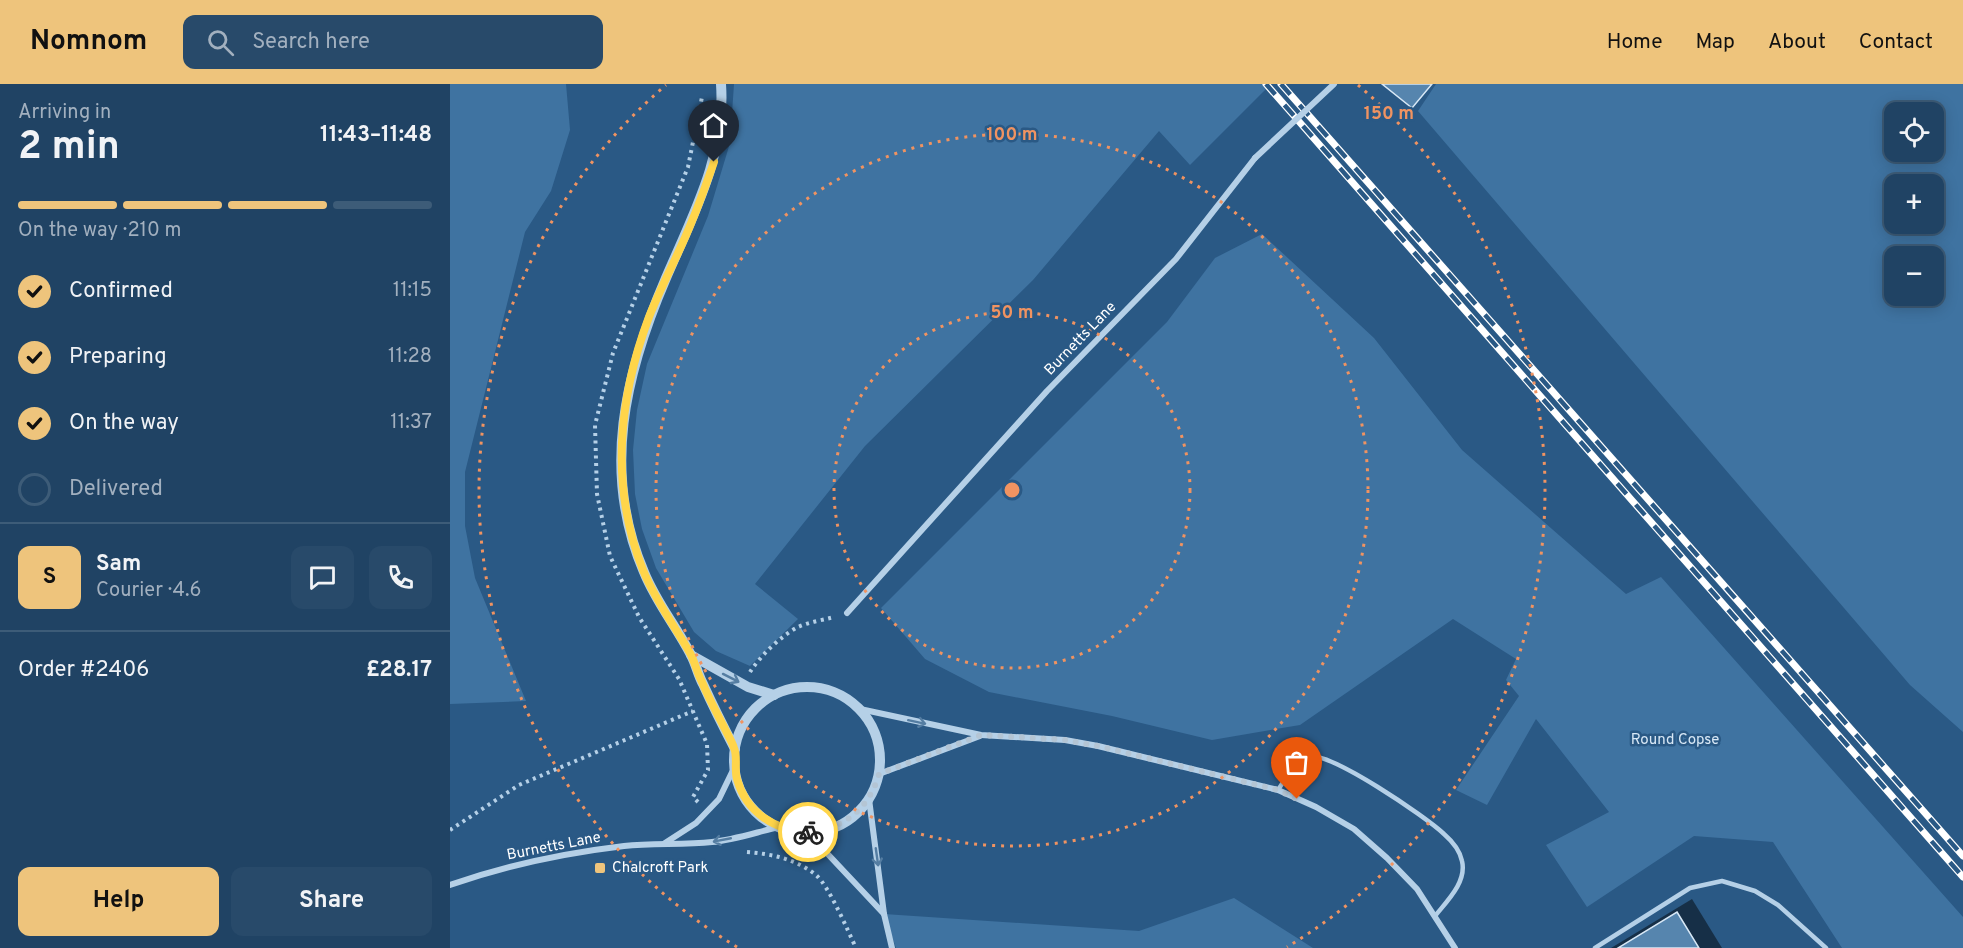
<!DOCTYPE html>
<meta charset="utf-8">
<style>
:root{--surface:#204364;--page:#284a6a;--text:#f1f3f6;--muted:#a2b0bf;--line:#3d5c78;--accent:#eec47c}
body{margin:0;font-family:Overpass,sans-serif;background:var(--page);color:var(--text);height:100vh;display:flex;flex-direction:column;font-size:22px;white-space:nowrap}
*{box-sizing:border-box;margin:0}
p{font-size:20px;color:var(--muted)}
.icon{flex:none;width:33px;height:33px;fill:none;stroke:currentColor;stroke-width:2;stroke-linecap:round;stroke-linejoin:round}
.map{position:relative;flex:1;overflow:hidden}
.details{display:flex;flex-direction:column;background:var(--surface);width:450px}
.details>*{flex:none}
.tools{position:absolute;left:1434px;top:18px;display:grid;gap:12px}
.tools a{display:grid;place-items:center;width:60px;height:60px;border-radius:12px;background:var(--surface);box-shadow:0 3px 15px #0003,0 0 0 2px var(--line);font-size:30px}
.pin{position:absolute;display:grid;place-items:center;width:51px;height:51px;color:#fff;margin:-62px -26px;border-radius:50% 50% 50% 0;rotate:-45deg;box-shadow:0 0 6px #0007}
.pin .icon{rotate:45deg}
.courier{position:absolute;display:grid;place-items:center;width:60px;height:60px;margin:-30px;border:4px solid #ffd54a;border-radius:50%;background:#fff;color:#222;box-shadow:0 2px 8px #0007}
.overview em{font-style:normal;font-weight:700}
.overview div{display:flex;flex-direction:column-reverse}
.overview{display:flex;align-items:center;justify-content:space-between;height:102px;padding:0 18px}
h1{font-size:39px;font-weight:700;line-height:45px}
.bar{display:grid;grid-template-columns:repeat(4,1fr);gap:9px 6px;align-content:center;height:72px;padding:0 18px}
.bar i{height:8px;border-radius:4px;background:var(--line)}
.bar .on{background:var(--accent)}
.bar p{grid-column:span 4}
.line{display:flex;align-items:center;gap:15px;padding:0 18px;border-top:2px solid var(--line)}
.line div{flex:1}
.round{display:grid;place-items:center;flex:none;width:63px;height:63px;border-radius:12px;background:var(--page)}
ol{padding:0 18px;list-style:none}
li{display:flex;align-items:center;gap:18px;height:66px}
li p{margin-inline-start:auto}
li .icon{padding:6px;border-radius:50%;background:var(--accent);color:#111;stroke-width:4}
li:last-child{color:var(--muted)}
li i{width:33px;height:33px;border:3px solid var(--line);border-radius:50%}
.button{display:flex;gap:12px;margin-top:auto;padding:12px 18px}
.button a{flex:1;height:69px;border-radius:12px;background:var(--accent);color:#111;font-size:24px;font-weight:700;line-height:69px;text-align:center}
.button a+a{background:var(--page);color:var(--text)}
header{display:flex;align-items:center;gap:36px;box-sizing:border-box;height:84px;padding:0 30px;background:var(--accent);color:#111}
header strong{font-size:28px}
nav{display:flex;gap:33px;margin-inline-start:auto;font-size:21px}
.search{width:420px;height:54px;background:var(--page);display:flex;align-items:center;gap:15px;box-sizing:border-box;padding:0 21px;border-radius:12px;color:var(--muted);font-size:22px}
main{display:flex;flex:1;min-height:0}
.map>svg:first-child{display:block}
</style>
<header>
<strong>Nomnom</strong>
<div class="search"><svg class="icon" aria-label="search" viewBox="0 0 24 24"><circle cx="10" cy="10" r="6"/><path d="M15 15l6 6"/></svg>Search here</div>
<nav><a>Home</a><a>Map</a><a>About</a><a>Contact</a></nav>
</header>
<main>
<section class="details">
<div class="overview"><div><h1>2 min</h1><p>Arriving in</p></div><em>11:43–11:48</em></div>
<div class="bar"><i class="on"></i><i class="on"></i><i class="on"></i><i></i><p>On the way · 210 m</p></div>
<ol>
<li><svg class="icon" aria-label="check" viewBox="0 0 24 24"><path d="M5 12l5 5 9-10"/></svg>Confirmed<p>11:15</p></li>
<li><svg class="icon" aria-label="check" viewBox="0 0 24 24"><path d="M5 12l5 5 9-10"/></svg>Preparing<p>11:28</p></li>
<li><svg class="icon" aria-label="check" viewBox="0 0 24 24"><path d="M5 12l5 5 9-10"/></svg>On the way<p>11:37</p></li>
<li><i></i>Delivered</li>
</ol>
<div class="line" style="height:108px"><b class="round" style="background:var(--accent);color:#111">S</b><div><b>Sam</b><p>Courier · 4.6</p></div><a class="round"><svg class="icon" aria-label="chat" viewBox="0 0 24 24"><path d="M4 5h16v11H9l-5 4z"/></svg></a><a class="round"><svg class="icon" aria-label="phone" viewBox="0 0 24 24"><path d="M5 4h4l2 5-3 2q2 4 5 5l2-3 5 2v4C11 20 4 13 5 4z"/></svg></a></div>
<div class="line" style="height:78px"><div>Order #2406</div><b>£28.17</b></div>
<div class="button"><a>Help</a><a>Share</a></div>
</section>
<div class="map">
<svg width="1513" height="864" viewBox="0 0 1513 864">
<rect width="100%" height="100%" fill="#2a5985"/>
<g fill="#3f73a1" fill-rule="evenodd">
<polygon points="0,0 116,0 120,46 101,107 75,148 15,388 15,442 25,494 76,617 0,620"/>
<polygon points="284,0 821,0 740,81 709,47 583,196 415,362 305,500 348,535 300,582 266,567 244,548 206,484 192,445 185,410 183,366 187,326 197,280 258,132 280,59"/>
<path d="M986,0H1513V648L1460,601L968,27ZM1444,28H1484V68H1444ZM1444,100H1484V140H1444ZM1444,172H1484V212H1444Z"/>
<polygon points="812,150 924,254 1012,366 1176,510 1211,493 1513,833 1513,864 1392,864 1323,758 1244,752 1137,823 1096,761 1159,728 1086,635 1037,721 1006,706 1069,612 1056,596 1066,575 1003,535 850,641 762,656 662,632 539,608 475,575 431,524 717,238 765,174"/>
<polygon points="784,814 863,864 446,864 434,830 689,847"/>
</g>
<polygon fill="#0007" points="1242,815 1272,864 1161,864"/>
<g fill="#5685ae" stroke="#d8e8f6" stroke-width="1.5">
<polygon points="932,0 982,0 962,24"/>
<polygon points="1227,828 1249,864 1168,864"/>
</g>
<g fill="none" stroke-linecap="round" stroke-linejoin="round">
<g stroke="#b5d0e7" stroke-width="4" stroke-dasharray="3 4.5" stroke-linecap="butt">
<path d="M300,588C311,571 331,552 348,543C359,538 373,536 384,533"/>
<polyline points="248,718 243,713 258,686 257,660 229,595 189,533 160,472 147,410 145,341 163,269 238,83 252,13"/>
<polyline points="0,746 69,701 243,627"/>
<path d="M297,768C322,770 346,775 366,791C379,802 398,847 406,864"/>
</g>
<g stroke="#b5d0e7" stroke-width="4.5">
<path d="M828,706C835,696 844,676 857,672C880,667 976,733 994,750C1002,757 1010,767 1012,777C1017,798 997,817 985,832"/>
<polyline points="1145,864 1240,804 1272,797 1305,807 1328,821 1376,864"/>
</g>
<g stroke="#b5d0e7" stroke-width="6">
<polyline points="397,529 597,307 726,175 805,74"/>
<polyline points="410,625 531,651 615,656 648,662 828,706 866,723 904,745 937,774 967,805 1005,864"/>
<polyline points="429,690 530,652"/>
<polyline points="419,715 434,830 442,864"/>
<polyline points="358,749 434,830"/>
<polyline points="215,759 246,739 269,715 285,682"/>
<path d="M0,801C57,781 115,769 174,762C203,759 233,761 262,758C284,756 307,748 329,743"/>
</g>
<g stroke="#b5d0e7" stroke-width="10">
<path d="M271,0C276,71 243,131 216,194C175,289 151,388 194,488C206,518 226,542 241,571C246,580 248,591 253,600C263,622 274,644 285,665"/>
<polyline points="241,571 298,603 324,611"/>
<circle cx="357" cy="676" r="73"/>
</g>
<g stroke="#fff" stroke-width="7">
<g id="rail">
<polyline points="816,0 1513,793"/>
<polyline points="831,0 1513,772"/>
</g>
</g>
<use href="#rail" stroke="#2a5985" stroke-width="4.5" stroke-dasharray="14" stroke-linecap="butt"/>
<polyline stroke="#b5d0e7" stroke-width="6" points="805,74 884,0"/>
</g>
<defs><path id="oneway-shaft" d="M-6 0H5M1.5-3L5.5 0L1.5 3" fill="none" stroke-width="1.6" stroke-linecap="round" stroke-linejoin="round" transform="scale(1.5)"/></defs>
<g stroke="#547da2">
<use href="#oneway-shaft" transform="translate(281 594) rotate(27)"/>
<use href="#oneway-shaft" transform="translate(467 638) rotate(12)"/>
<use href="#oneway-shaft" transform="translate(272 756) rotate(169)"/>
<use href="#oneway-shaft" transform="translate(427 773) rotate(82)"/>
</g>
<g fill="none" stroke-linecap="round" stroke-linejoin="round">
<path stroke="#b4c5d4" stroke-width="6" stroke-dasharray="0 10.8" d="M358,748C394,745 419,725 429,690L531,651L567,653L615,656L648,662L828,706L847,715"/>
<path stroke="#ffd54a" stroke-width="8" d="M264,78C257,98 250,118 242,137C229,170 212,200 199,233C168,315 160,403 193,486C205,516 224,541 240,569C245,578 247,589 252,598C259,615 268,631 276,647C279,653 282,658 284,664C288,673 284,685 287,695C296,728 325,747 358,748"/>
</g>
<g fill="none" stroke="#f09361" stroke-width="3" stroke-dasharray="3 6">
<circle cx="562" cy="406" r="178"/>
<circle cx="562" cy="406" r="356"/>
<path d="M287 863A533 533 0 0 1 216 1M908 1A533 533 0 0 1 837 863"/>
</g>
<rect fill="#eec47c" stroke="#2a5985" stroke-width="2" x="144" y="778" width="12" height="12" rx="3"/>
<g text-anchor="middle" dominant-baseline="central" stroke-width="5" stroke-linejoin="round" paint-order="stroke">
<g font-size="15" fill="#fff" stroke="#2a5985">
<text transform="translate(631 255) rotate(-46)">Burnetts Lane</text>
<text transform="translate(104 763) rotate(-11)">Burnetts Lane</text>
</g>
<g font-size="15" fill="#d8e8f6" stroke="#2a5985">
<text x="1225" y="656">Round Copse</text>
</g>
<g font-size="15" fill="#fff" stroke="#2a5985" text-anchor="start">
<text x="162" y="784">Chalcroft Park</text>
</g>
</g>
<circle cx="562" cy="406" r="9" fill="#f09361" stroke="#2a5985" stroke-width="3"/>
<g font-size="18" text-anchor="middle" font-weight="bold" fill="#f09361" stroke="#2a5985" stroke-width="5" stroke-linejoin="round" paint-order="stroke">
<text x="939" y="35">150 m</text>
<text x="562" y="56">100 m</text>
<text x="562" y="234">50 m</text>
</g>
</svg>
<div class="tools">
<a><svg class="icon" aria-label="locate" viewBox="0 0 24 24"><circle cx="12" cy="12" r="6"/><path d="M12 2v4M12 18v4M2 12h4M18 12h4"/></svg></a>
<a>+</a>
<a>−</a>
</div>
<div class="pin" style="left:847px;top:715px;background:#ea580c"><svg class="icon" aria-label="bag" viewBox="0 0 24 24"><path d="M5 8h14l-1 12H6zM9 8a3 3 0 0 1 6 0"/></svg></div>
<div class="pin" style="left:264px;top:78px;background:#1f2937"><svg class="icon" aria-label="home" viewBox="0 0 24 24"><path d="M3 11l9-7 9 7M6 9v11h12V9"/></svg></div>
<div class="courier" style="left:358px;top:748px"><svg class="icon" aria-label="bike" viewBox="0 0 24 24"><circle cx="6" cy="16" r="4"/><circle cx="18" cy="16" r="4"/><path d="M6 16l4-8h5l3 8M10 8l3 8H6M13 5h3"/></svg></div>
</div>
</main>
